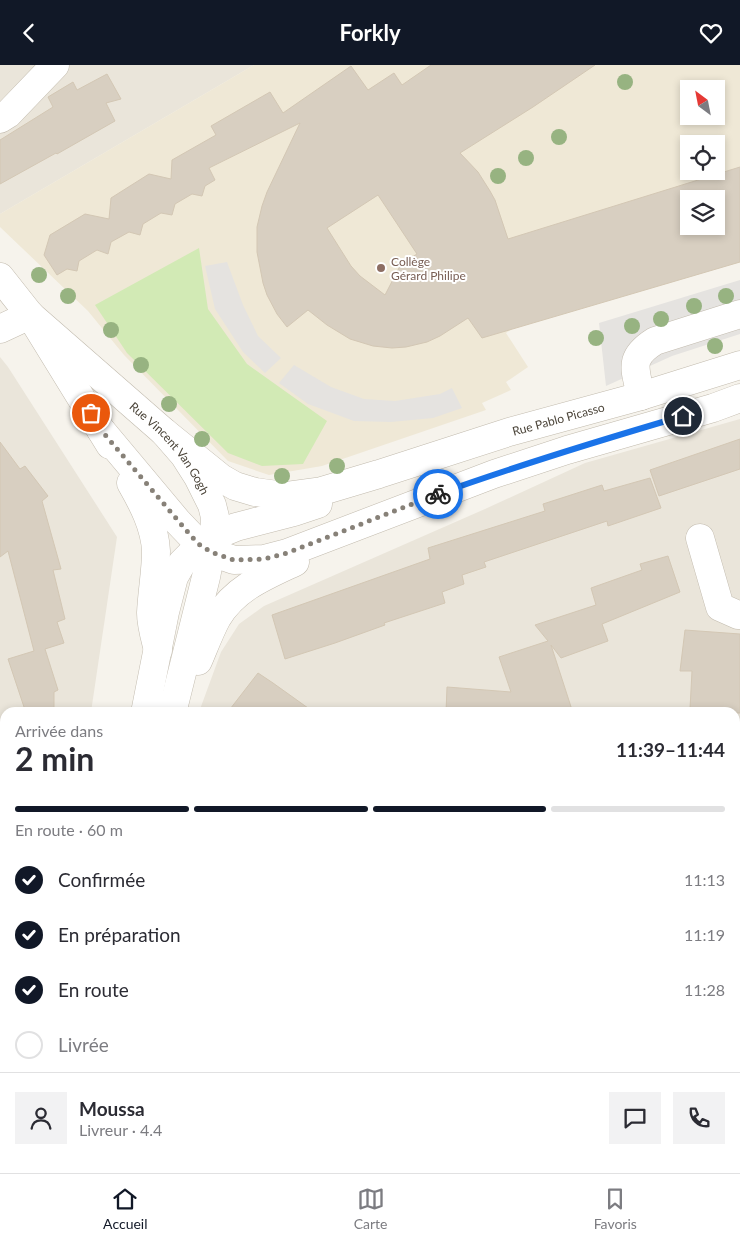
<!DOCTYPE html>
<html lang="fr">
<meta charset="utf-8">
<style>
:root{--surface:#fff;--page:#f2f2f3;--text:#2b2b33;--muted:#7c7c81;--line:#e1e1e2;--accent:#111827}
body{margin:0;font-family:Lato,sans-serif;background:var(--page);color:var(--text);height:100vh;display:flex;flex-direction:column;font-size:19px;white-space:nowrap}
*{box-sizing:border-box;margin:0}
p{font-size:16px;color:var(--muted)}
.icon{flex:none;width:28px;height:28px;fill:none;stroke:currentColor;stroke-width:2;stroke-linecap:round;stroke-linejoin:round}
.map{position:relative;flex:1;overflow:hidden}
.details{position:absolute;left:0px;top:642px;width:740px;height:466px;display:flex;flex-direction:column;background:var(--surface);border-radius:15px 15px 0 0;box-shadow:0 2px 8px #0003}
.details>*{flex:none}
.needle{width:32px;rotate:328deg}
.tools{position:absolute;left:680px;top:15px;display:grid;gap:10px}
.tools a{display:grid;place-items:center;width:45px;height:45px;border-radius:0px;background:var(--surface);box-shadow:0 2px 8px #0003;font-size:25px}
.pin{position:absolute;display:grid;place-items:center;width:42px;height:42px;color:#fff;margin:-21px;border:2px solid #fff;border-radius:50%;box-shadow:0 1px 5px #0007}
.courier{position:absolute;display:grid;place-items:center;width:50px;height:50px;margin:-25px;border:4px solid #1a73e8;border-radius:50%;background:#fff;color:#222;box-shadow:0 1px 6px #0007}
.headline em{font-style:normal;font-weight:700}
.headline div{display:flex;flex-direction:column-reverse}
.headline{display:flex;align-items:center;justify-content:space-between;height:85px;padding:0 15px}
h1{font-size:32px;font-weight:700;line-height:38px}
.bar{display:grid;grid-template-columns:repeat(4,1fr);gap:8px 5px;align-content:center;height:60px;padding:0 15px}
.bar i{height:6px;border-radius:4px;background:var(--line)}
.bar .selected{background:var(--accent)}
.bar p{grid-column:span 4}
.line{display:flex;align-items:center;gap:12px;padding:0 15px;border-top:1px solid var(--line)}
.line div{flex:1}
.round{display:grid;place-items:center;flex:none;width:52px;height:52px;border-radius:0px;background:var(--page)}
ol{padding:0 15px;list-style:none}
li{display:flex;align-items:center;gap:15px;height:55px}
li p{margin-inline-start:auto}
li .icon{padding:5px;border-radius:50%;background:var(--accent);color:#fff;stroke-width:4}
li:last-child{color:var(--muted)}
li i{width:28px;height:28px;border:2px solid var(--line);border-radius:50%}
header{display:flex;justify-content:space-between;align-items:center;height:65px;padding:0 15px;background:var(--accent);color:#fff;font-size:22px;font-weight:700}
.menu{display:flex;justify-content:space-around;align-items:center;height:70px;border-top:1px solid var(--line);background:var(--surface);font-size:14px;color:var(--muted)}
.menu a{display:grid;justify-items:center;gap:2px}
.menu .selected{color:var(--accent)}
.map>svg:first-child{display:block}
</style>
<header><svg class="icon" aria-label="back" viewBox="0 0 24 24"><path d="M15 5l-7 7 7 7"/></svg>Forkly<svg class="icon" aria-label="heart" viewBox="0 0 24 24"><path d="M12 20l-8-8c-3-5 5-10 8-4 3-6 11-1 8 4z"/></svg></header>
<div class="map">
<svg width="740" height="1108" viewBox="0 0 740 1108">
<rect width="100%" height="100%" fill="#f6f3ec"/>
<g fill="#eae5da">
<polygon points="0,0 254,0 0,149"/>
<polygon points="0,292 8,302 117,472 91,647 5,648 5,902 0,904"/>
<polygon points="740,354 740,1108 112,1108 110,1104 735,1104 735,648 199,647 221,587 239,559 264,541 485,444 585,398"/>
</g>
<path fill="#efe8d6" fill-rule="evenodd" d="M254,0H740V197L512,264L506,268L528,302L506,317L511,325L482,338L486,345L322,401L269,410L228,396L124,290L88,246L0,162V149ZM689,24H716V51H689ZM689,79H716V106H689ZM689,134H716V161H689Z"/>
<g fill="#d2eab5">
<polygon points="199,183 208,244 247,299 327,356 303,399 262,401 228,388 127,288 95,240"/>
<polygon points="5,973 5,1046 0,1044 0,975"/>
</g>
<g fill="#e5e3e0">
<polygon points="227,197 243,240 258,271 281,293 265,308 243,287 215,244 205,201"/>
<polygon points="740,215 740,269 672,291 606,321 599,258"/>
<polygon points="294,300 331,322 364,334 395,336 440,329 452,323 462,343 433,353 391,357 354,356 308,339 279,318"/>
</g>
<g fill="#d8cfc1" stroke="#d3c7b4" fill-rule="evenodd">
<path d="M431,0H595L533,42L460,88L478,107L490,126L495,135L508,174L740,102V197L482,273L468,253L440,271L427,277L406,282L392,283L373,281L350,274L327,260L308,245L287,262L277,249L267,230L263,218L257,187V162L262,141L267,127L300,58L209,103L215,115L205,121L202,131L192,129L175,139L172,150L161,148L143,159L140,170L129,167L111,177L108,189L97,185L79,196L77,206L67,204L57,210L44,190L50,170L85,149L109,154L111,133L149,109L171,114L172,95L216,70L211,61L270,27L283,48L351,1L368,25L394,8L402,20ZM378,130L417,189L401,199L385,230L360,211L351,201L327,163ZM689,134H716V161H689Z"/>
<polygon points="107,9 121,34 106,38 115,56 57,89 56,88 0,119 0,75 53,42 48,32 73,17 77,25"/>
<polygon points="740,374 740,404 659,431 650,405"/>
<polygon points="0,377 20,404 25,401 48,431 42,436 61,504 53,505 65,554 57,557 64,578 45,584 58,625 54,627 54,648 26,648 8,594 34,586 8,486 0,492"/>
<polygon points="650,413 661,443 608,461 607,456 484,497 486,502 462,510 464,519 442,527 445,538 384,558 385,560 335,578 285,594 272,550 430,494 428,483 545,446 543,439 602,420 604,426"/>
<polygon points="668,491 680,527 602,559 608,576 561,593 551,580 573,648 446,648 447,622 511,627 499,592 548,576 535,560 596,540 591,523 642,505 640,499"/>
<polygon points="685,565 740,569 740,648 703,648 703,646 690,644 692,606 680,606"/>
<polygon points="258,608 273,618 315,648 227,648"/>
</g>
<g fill="none" stroke-linecap="round" stroke-linejoin="round">
<g stroke="#c2bbae" stroke-width="29">
<g id="minor">
<polyline points="0,54 8,49 55,0"/>
<polyline points="0,212 30,250 110,380"/>
<path id="s1" d="M30,250L164,367L184,390L198,412L212,440L215,452L214,471L206,512L172,648"/>
<polyline points="0,264 30,250"/>
<path d="M641,331C635,303 628,293 655,276L740,249"/>
<polyline points="101,365 178,457 200,480 211,487 234,495 264,494 287,488 494,409 567,385 713,343 740,333"/>
<path id="s2" d="M164,367L221,413L235,421L255,427L285,431L322,426L379,409L509,367L641,331L740,300"/>
<path d="M131,418C143,439 155,462 156,486C156,506 152,527 151,548C151,560 155,573 158,585"/>
<polyline points="700,473 720,542 738,550 740,550"/>
<path d="M198,596C204,582 210,566 217,553C235,523 265,511 295,497"/>
<polyline points="145,648 165,547 174,512 182,498 200,480 214,471 236,462 294,447 318,439"/>
<polyline points="735,714 740,714"/>
<polyline points="0,959 5,957"/>
<polyline points="735,1060 740,1056"/>
<polyline points="0,1075 5,1081"/>
<polyline points="22,1104 25,1108"/>
<polyline points="77,1104 79,1108"/>
<polyline points="441,1104 444,1108"/>
<polyline points="660,1108 666,1104"/>
</g>
</g>
<use href="#minor" stroke="#fff" stroke-width="28"/>
</g>
<g fill="#97b381">
<circle cx="625" cy="17" r="8"/>
<circle cx="559" cy="72" r="8"/>
<circle cx="526" cy="93" r="8"/>
<circle cx="498" cy="111" r="8"/>
<circle cx="39" cy="210" r="8"/>
<circle cx="68" cy="231" r="8"/>
<circle cx="726" cy="231" r="8"/>
<circle cx="694" cy="241" r="8"/>
<circle cx="661" cy="254" r="8"/>
<circle cx="632" cy="261" r="8"/>
<circle cx="111" cy="265" r="8"/>
<circle cx="596" cy="273" r="8"/>
<circle cx="715" cy="281" r="8"/>
<circle cx="141" cy="300" r="8"/>
<circle cx="169" cy="339" r="8"/>
<circle cx="202" cy="374" r="8"/>
<circle cx="337" cy="401" r="8"/>
<circle cx="282" cy="411" r="8"/>
</g>
<g fill="none" stroke-linecap="round" stroke-linejoin="round">
<polyline stroke="#878178" stroke-width="5" stroke-dasharray="0 9" points="91,348 101,365 192,472 200,480 211,487 234,495 264,494 287,488 438,429"/>
<path stroke="#1a73e8" stroke-width="6" d="M438,429C519,400 601,375 683,351"/>
</g>
<circle fill="#8d6e63" stroke="#fff" stroke-width="2" cx="381" cy="203" r="5"/>
<g text-anchor="middle" dominant-baseline="central" stroke-width="4" stroke-linejoin="round" paint-order="stroke">
<g font-size="12" fill="#785e54" stroke="#fff" text-anchor="start">
<text x="391" y="196">Collège<tspan x="391" dy="14">Gérard Philipe</tspan></text>
</g>
<g font-size="12" fill="#4b4439" stroke="#fff">
<text stroke="none"><textPath href="#s2" startOffset="425">Rue Pablo Picasso</textPath></text>
<text stroke="none"><textPath href="#s1" startOffset="194">Rue Vincent Van Gogh</textPath></text>
</g>
</g>
</svg>
<div class="tools">
<a><svg class="needle" viewBox="-14 -14 28 28"><path d="M0-13l5 13h-10z" fill="#e53935"/><path d="M0 13l5-13h-10z" fill="#7c7c81"/></svg></a>
<a><svg class="icon" aria-label="locate" viewBox="0 0 24 24"><circle cx="12" cy="12" r="6"/><path d="M12 2v4M12 18v4M2 12h4M18 12h4"/></svg></a>
<a><svg class="icon" aria-label="layers" viewBox="0 0 24 24"><path d="M12 4l9 5-9 5-9-5zM3 14l9 5 9-5"/></svg></a>
</div>
<div class="pin" style="left:91px;top:348px;background:#ea580c"><svg class="icon" aria-label="bag" viewBox="0 0 24 24"><path d="M5 8h14l-1 12H6zM9 8a3 3 0 0 1 6 0"/></svg></div>
<div class="pin" style="left:683px;top:351px;background:#1f2937"><svg class="icon" aria-label="home" viewBox="0 0 24 24"><path d="M3 11l9-7 9 7M6 9v11h12V9"/></svg></div>
<div class="courier" style="left:438px;top:429px"><svg class="icon" aria-label="bike" viewBox="0 0 24 24"><circle cx="6" cy="16" r="4"/><circle cx="18" cy="16" r="4"/><path d="M6 16l4-8h5l3 8M10 8l3 8H6M13 5h3"/></svg></div>
<section class="details">
<div class="headline"><div><h1>2 min</h1><p>Arrivée dans</p></div><em>11:39–11:44</em></div>
<div class="bar"><i class="selected"></i><i class="selected"></i><i class="selected"></i><i></i><p>En route · 60 m</p></div>
<ol>
<li><svg class="icon" aria-label="check" viewBox="0 0 24 24"><path d="M5 12l5 5 9-10"/></svg>Confirmée<p>11:13</p></li>
<li><svg class="icon" aria-label="check" viewBox="0 0 24 24"><path d="M5 12l5 5 9-10"/></svg>En préparation<p>11:19</p></li>
<li><svg class="icon" aria-label="check" viewBox="0 0 24 24"><path d="M5 12l5 5 9-10"/></svg>En route<p>11:28</p></li>
<li><i></i>Livrée</li>
</ol>
<div class="line" style="height:90px"><a class="round"><svg class="icon" aria-label="person" viewBox="0 0 24 24"><circle cx="12" cy="8" r="4"/><path d="M4 21q1-7 8-7t8 7"/></svg></a><div><b>Moussa</b><p>Livreur · 4.4</p></div><a class="round"><svg class="icon" aria-label="chat" viewBox="0 0 24 24"><path d="M4 5h16v11H9l-5 4z"/></svg></a><a class="round"><svg class="icon" aria-label="phone" viewBox="0 0 24 24"><path d="M5 4h4l2 5-3 2q2 4 5 5l2-3 5 2v4C11 20 4 13 5 4z"/></svg></a></div>
</section>
</div>
<nav class="menu">
<a class="selected"><svg class="icon" aria-label="home" viewBox="0 0 24 24"><path d="M3 11l9-7 9 7M6 9v11h12V9"/></svg>Accueil</a>
<a><svg class="icon" aria-label="map" viewBox="0 0 24 24"><path d="M3 6l6-2 6 2 6-2v14l-6 2-6-2-6 2zM9 4v14M15 6v14"/></svg>Carte</a>
<a><svg class="icon" aria-label="saved" viewBox="0 0 24 24"><path d="M7 4h10v16l-5-4-5 4z"/></svg>Favoris</a>
</nav>
